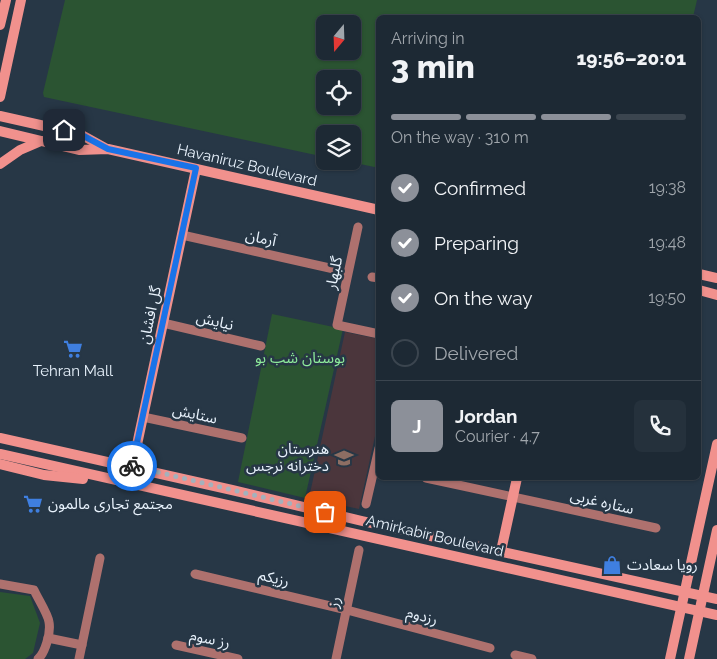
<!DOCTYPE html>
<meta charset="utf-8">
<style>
:root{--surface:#1d2934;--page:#25313c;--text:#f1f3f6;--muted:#a0a6ac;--line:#3b454f;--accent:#8c9099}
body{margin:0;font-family:Raleway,"Noto Sans Arabic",sans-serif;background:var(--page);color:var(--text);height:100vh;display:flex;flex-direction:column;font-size:19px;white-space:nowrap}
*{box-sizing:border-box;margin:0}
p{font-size:16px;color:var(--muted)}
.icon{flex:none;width:28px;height:28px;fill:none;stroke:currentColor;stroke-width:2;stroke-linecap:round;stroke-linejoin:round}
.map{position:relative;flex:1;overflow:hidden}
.panel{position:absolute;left:376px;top:15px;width:325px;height:465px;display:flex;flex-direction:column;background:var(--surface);border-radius:8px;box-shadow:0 1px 4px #0004,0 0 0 1px var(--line)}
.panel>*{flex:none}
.needle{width:32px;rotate:199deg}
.controls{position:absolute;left:316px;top:15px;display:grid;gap:10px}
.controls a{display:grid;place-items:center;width:45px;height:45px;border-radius:8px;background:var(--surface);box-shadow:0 1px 4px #0004,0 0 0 1px var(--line);font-size:25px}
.pin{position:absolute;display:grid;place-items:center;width:42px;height:42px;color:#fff;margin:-21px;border-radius:10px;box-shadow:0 2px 8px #0006}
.courier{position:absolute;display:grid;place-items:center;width:50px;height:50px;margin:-25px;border:4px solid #1a73e8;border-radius:50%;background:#fff;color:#222;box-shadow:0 1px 6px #0007}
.headline em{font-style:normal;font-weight:800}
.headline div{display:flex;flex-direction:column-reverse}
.headline{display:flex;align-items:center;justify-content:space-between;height:85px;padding:0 15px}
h1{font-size:32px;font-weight:800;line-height:38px}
.bar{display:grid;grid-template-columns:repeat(4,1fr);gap:8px 5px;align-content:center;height:60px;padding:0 15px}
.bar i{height:6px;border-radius:4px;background:var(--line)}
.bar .active{background:var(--accent)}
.bar p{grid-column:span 4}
.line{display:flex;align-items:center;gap:12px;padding:0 15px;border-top:1px solid var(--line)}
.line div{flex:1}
.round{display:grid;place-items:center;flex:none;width:52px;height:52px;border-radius:8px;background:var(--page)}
ol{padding:0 15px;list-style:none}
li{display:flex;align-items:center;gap:15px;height:55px}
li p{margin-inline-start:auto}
li .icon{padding:5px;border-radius:50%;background:var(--accent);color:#fff;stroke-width:4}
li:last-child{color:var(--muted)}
li i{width:28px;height:28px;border:2px solid var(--line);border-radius:50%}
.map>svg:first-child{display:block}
</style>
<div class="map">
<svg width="717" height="659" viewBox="0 0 717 659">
<rect width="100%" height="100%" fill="#273746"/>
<polygon fill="#4b363c" points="345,332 379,339 379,418 359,509 309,498"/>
<g fill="#2b5432" fill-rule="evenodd">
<path d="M65,0H697L693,17L379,18V168L346,161H352V134H325V157L44,97L43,93ZM325,24H352V51H325ZM325,79H352V106H325Z"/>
<polygon points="272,314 343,329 305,498 238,482"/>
<polygon points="0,592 30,596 40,623 33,653 25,659 0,659"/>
</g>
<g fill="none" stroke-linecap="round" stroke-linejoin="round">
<g stroke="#ae716e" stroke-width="9">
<polyline points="358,227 337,325 379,334"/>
<polyline points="182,235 334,269"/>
<polyline points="372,277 379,278"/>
<polyline points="163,323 261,346"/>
<polyline points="143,417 242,438"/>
<polyline points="426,478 656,528"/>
<polyline points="366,504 379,448"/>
<polyline points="195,574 347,610 490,648"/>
<path d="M0,584L34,590C38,599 48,614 49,622C51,633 45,653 38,659"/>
<polyline points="48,638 82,645"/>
<polyline points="176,645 238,659"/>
<polyline points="515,655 532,659"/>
<polyline points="79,659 100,558"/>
<polyline points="336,659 359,550"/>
</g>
<g stroke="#f1918d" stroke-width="10">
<polyline points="0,25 6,0"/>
<polyline points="0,97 21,0"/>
<polyline points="0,116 80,134 107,149"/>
<polyline points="0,131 79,150 108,149 379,210"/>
<polyline points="0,164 20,150 41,141"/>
<polyline points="699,274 717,278"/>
<polyline points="699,290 717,295"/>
<polyline points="0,438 232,490 362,521 717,599"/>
<polyline points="0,454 717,615"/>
<polyline points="0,464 44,475 83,479"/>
<polyline points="132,468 196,169"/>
<polyline points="501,551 517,478"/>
<polyline points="670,659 717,444"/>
<polyline points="689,659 717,530"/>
</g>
</g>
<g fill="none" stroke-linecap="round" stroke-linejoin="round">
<polyline stroke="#a4b1bc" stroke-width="5" stroke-dasharray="0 9" points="132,466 325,512"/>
<polyline stroke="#1a73e8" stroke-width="6" points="64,130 80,134 108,149 196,168 132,466"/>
</g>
<defs>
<g id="supermarket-bare" transform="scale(1.5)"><path d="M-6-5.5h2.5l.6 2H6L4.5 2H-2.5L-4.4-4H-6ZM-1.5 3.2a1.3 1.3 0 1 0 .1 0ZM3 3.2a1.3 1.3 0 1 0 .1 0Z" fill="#3f7fe0" stroke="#273746" stroke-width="2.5" paint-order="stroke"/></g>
<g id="school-bare" transform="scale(1.5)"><path d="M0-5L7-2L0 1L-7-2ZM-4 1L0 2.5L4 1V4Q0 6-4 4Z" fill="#8d6e63" stroke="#273746" stroke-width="2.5" paint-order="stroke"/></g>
<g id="shop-bare" transform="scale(1.5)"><path d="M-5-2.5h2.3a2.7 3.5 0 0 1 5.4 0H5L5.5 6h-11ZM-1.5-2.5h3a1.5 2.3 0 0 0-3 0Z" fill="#3f7fe0" stroke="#273746" stroke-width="2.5" paint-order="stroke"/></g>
</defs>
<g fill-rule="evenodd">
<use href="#supermarket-bare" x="73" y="349"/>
<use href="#school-bare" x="344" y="458"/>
<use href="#supermarket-bare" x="33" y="504"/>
<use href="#shop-bare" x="612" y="565"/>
</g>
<g text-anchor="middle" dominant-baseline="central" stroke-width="5" stroke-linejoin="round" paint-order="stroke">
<g font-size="15" fill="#e8f2fc" stroke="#273746">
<text transform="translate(247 165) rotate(13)">Havaniruz Boulevard</text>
<text transform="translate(261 238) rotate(13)">آرمان</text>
<text transform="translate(334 273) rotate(-78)">گلبهار</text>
<text transform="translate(150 315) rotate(-78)">گل افشان</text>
<text transform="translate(215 321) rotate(13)">نیایش</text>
<text transform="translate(195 414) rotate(12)">ستایش</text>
<text transform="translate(602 502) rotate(13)">ستاره غربی</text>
<text transform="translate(435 536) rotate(13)">Amirkabir Boulevard</text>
<text transform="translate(274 578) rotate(14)">رزیکم</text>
<text transform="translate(334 602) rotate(-78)">رز</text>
<text transform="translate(422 616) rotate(15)">رزدوم</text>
<text transform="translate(210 639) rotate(12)">رز سوم</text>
</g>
<g font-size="15" fill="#8eeb9b" stroke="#273746">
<text x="300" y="358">بوستان شب بو</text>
</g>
<g font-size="15" fill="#e8f2fc" stroke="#273746" text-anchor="start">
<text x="73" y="371" text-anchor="middle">Tehran Mall</text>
<text x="329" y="449" text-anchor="end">هنرستان<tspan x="329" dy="17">دخترانه نرجس</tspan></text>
<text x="48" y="504">مجتمع تجاری مالمون</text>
<text x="627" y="565">رویا سعادت</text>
</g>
</g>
</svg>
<div class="controls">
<a><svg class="needle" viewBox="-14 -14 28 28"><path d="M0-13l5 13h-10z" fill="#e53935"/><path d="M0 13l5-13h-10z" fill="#a0a6ac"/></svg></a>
<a><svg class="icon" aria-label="locate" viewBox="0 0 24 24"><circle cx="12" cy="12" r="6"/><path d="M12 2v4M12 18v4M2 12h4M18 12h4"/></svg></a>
<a><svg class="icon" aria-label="layers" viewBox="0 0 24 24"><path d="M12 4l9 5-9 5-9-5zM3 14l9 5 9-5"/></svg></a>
</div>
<div class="pin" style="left:325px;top:512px;background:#ea580c"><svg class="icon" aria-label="bag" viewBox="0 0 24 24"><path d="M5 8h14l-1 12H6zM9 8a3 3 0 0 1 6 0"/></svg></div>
<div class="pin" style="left:64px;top:130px;background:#1f2937"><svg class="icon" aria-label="home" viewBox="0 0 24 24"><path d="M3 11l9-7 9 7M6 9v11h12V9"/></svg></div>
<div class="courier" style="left:132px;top:466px"><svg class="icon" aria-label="bike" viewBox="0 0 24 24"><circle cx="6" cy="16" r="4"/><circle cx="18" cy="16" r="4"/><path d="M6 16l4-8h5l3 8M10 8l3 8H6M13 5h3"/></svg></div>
<section class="panel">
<div class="headline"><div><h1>3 min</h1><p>Arriving in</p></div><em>19:56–20:01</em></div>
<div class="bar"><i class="active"></i><i class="active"></i><i class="active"></i><i></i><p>On the way · 310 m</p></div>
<ol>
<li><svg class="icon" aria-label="check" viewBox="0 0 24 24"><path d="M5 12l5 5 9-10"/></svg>Confirmed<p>19:38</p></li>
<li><svg class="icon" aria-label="check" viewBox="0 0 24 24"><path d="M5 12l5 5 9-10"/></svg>Preparing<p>19:48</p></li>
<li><svg class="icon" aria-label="check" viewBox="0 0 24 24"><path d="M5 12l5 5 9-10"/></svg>On the way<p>19:50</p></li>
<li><i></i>Delivered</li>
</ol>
<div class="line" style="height:90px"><b class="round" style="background:var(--accent);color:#fff">J</b><div><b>Jordan</b><p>Courier · 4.7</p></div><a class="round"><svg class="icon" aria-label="phone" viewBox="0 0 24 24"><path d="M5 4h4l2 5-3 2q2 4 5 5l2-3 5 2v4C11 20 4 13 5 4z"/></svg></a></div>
</section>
</div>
